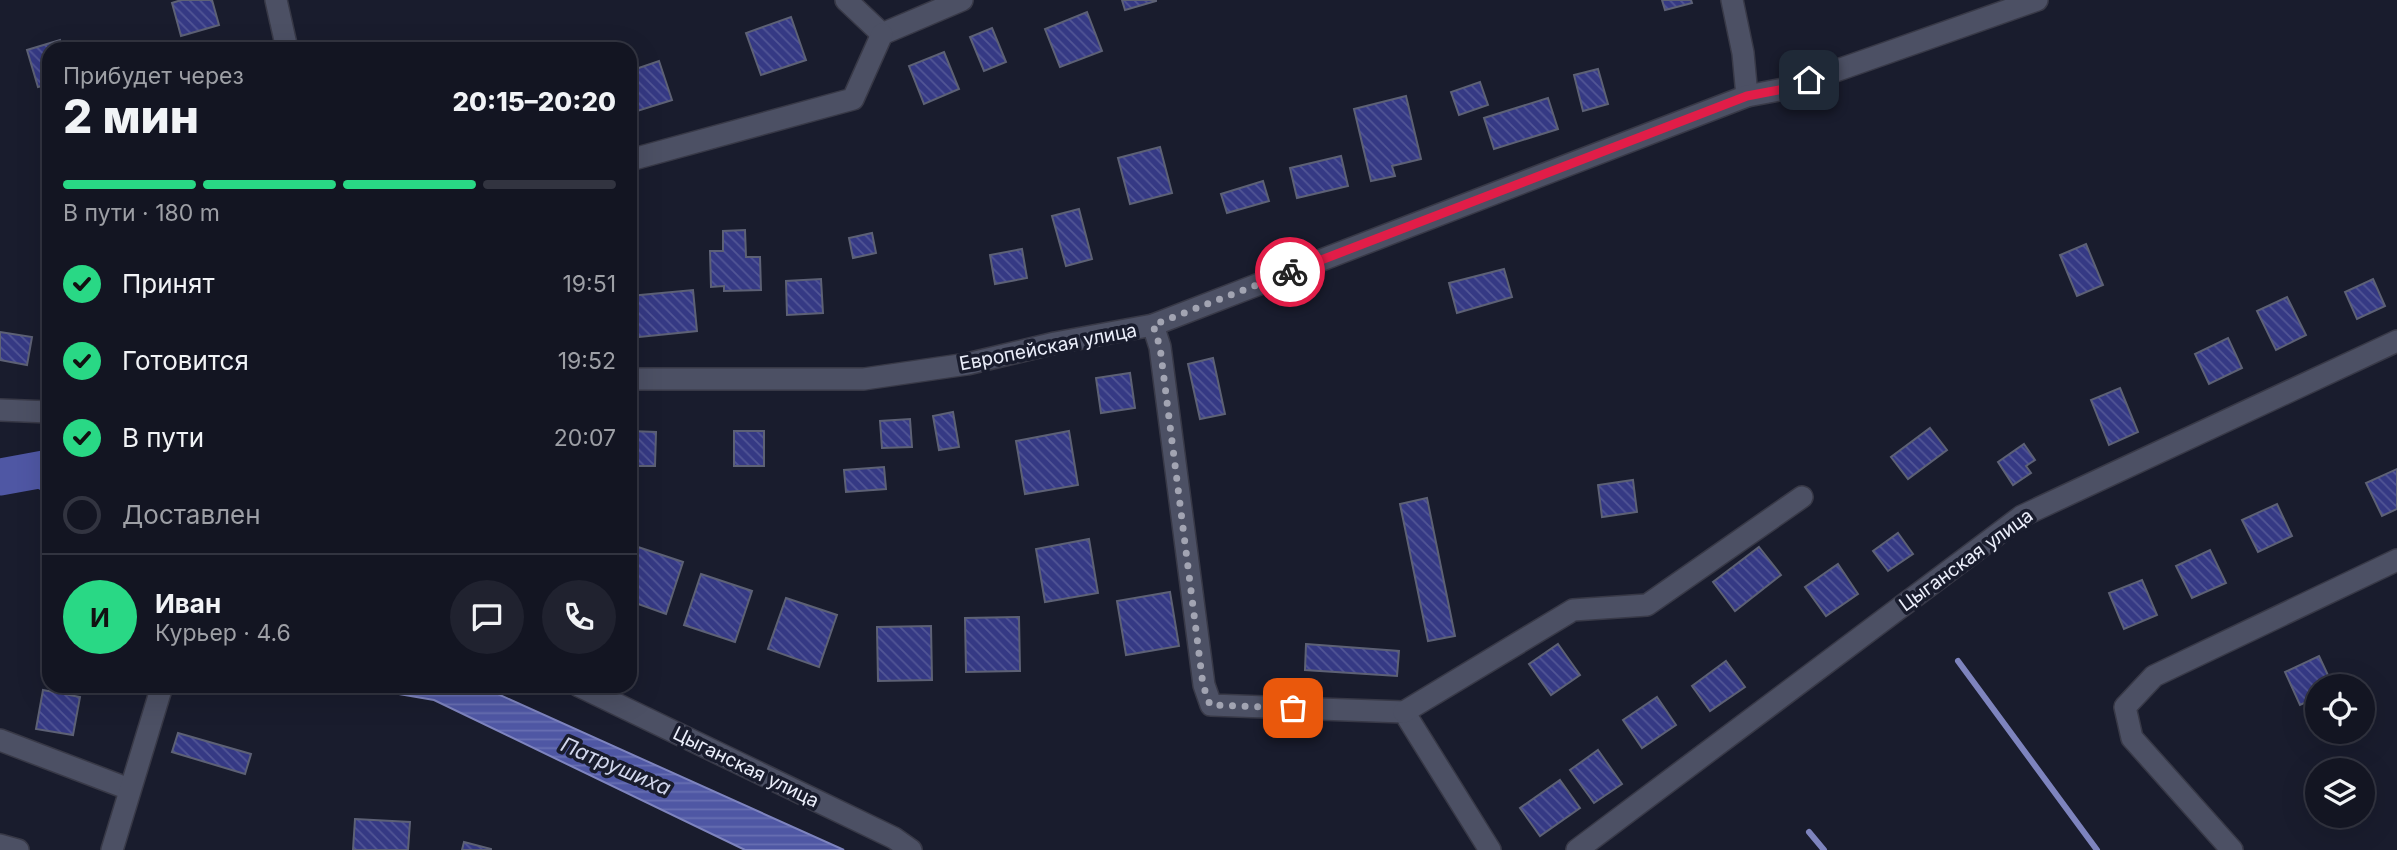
<!DOCTYPE html>
<html lang="ru">
<meta charset="utf-8">
<style>
:root{--surface:#131522;--page:#20222f;--text:#f1f3f6;--muted:#9d9fa5;--line:#323440;--accent:#29d885}
body{margin:0;font-family:Inter,sans-serif;background:var(--page);color:var(--text);height:100vh;display:flex;flex-direction:column;font-size:26px;white-space:nowrap}
*{box-sizing:border-box;margin:0}
p{font-size:23px;color:var(--muted)}
.icon{flex:none;width:38px;height:38px;fill:none;stroke:currentColor;stroke-width:2;stroke-linecap:round;stroke-linejoin:round}
.map{position:relative;flex:1;overflow:hidden}
.panel{position:absolute;left:42px;top:42px;width:595px;height:651px;display:flex;flex-direction:column;background:var(--surface);border-radius:21px;box-shadow:0 7px 28px #0002,0 0 0 2px var(--line)}
.panel>*{flex:none}
.tools{position:absolute;left:2305px;top:674px;display:grid;gap:14px}
.tools a{display:grid;place-items:center;width:70px;height:70px;border-radius:50%;background:var(--surface);box-shadow:0 7px 28px #0002,0 0 0 2px var(--line);font-size:35px}
.pin{position:absolute;display:grid;place-items:center;width:60px;height:60px;color:#fff;margin:-30px;border-radius:14px;box-shadow:0 4px 10px #0006}
.courier{position:absolute;display:grid;place-items:center;width:70px;height:70px;margin:-35px;border:5px solid #e11d48;border-radius:50%;background:#fff;color:#222;box-shadow:0 2px 9px #0007}
.head em{font-style:normal;font-weight:800}
.head div{display:flex;flex-direction:column-reverse}
.head{display:flex;align-items:center;justify-content:space-between;height:119px;padding:0 21px}
h1{font-size:46px;font-weight:800;line-height:52px}
.bar{display:grid;grid-template-columns:repeat(4,1fr);gap:10px 7px;align-content:center;height:84px;padding:0 21px}
.bar i{height:9px;border-radius:5px;background:var(--line)}
.bar .selected{background:var(--accent)}
.bar p{grid-column:span 4}
.line{display:flex;align-items:center;gap:18px;padding:0 21px;border-top:2px solid var(--line)}
.line div{flex:1}
.round{display:grid;place-items:center;flex:none;width:74px;height:74px;border-radius:37px;background:var(--page)}
ol{padding:0 21px;list-style:none}
li{display:flex;align-items:center;gap:21px;height:77px}
li p{margin-inline-start:auto}
li .icon{padding:7px;border-radius:50%;background:var(--accent);color:#111;stroke-width:4}
li:last-child{color:var(--muted)}
li i{width:38px;height:38px;border:4px solid var(--line);border-radius:50%}
.map>svg:first-child{display:block}
</style>
<div class="map">
<svg width="2397" height="850" viewBox="0 0 2397 850">
<defs>
<pattern id="water-rules" width="6" height="5" patternUnits="userSpaceOnUse" patternTransform="scale(1.75)"><rect width="6" height="5" fill="#4f57a4"/><path d="M0 2.5h6" fill="none" stroke="#686fb2"/></pattern>
<pattern id="building-back-hatch" width="6" height="6" patternUnits="userSpaceOnUse" patternTransform="scale(1.75)"><rect width="6" height="6" fill="#353984"/><path d="M-1 5l2 2M0 0l6 6M5-1l2 2" fill="none" stroke="#525696"/></pattern>
</defs>
<rect width="100%" height="100%" fill="#191c2d"/>
<polygon fill="url(#water-rules)" stroke="#7e84be" stroke-width="2" points="352,686 480,686 844,850 745,850 434,700"/>
<g fill="none" stroke-linecap="round" stroke-linejoin="round">
<g stroke="#7e84be" stroke-width="6">
<polyline points="1958,661 2097,850"/>
<polyline points="1809,832 1824,850"/>
</g>
<polyline stroke="#4f57a4" stroke-width="37" points="0,477 44,469 49,474"/>
</g>
<g fill="url(#building-back-hatch)" stroke="#5d6175" stroke-width="2">
<polygon points="181,0 212,0 219,25 181,36 172,3"/>
<polygon points="1122,0 1156,0 1156,1 1125,10"/>
<polygon points="1662,0 1691,0 1692,3 1665,10"/>
<polygon points="1087,12 1102,51 1060,67 1045,29"/>
<polygon points="791,17 806,60 761,75 746,33"/>
<polygon points="992,28 1006,62 984,71 970,37"/>
<polygon points="60,40 62,49 49,49 49,84 38,87 27,50"/>
<polygon points="944,52 959,89 924,104 909,66"/>
<polygon points="659,61 672,100 631,113 630,71"/>
<polygon points="1598,69 1608,104 1583,111 1574,75"/>
<polygon points="1480,82 1488,105 1459,115 1451,92"/>
<polygon points="1406,96 1421,159 1392,166 1395,176 1371,181 1354,109"/>
<polygon points="1548,98 1558,129 1494,149 1484,118"/>
<polygon points="1160,147 1172,193 1130,204 1118,158"/>
<polygon points="1341,156 1348,186 1297,198 1290,168"/>
<polygon points="1263,181 1269,201 1227,213 1221,194"/>
<polygon points="1079,209 1092,259 1066,266 1052,216"/>
<polygon points="745,230 746,257 760,257 761,290 724,291 724,286 711,287 710,251 723,251 723,231"/>
<polygon points="872,233 876,253 853,258 849,238"/>
<polygon points="2086,244 2103,285 2077,296 2060,255"/>
<polygon points="1022,249 1027,278 995,284 990,255"/>
<polygon points="1504,269 1512,297 1457,313 1449,283"/>
<polygon points="821,279 823,313 787,315 786,281"/>
<polygon points="2373,279 2385,306 2357,319 2345,292"/>
<polygon points="693,290 697,331 630,338 630,296"/>
<polygon points="2287,297 2306,335 2276,350 2257,311"/>
<polygon points="0,332 32,337 27,365 0,360"/>
<polygon points="2228,338 2242,368 2209,384 2195,354"/>
<polygon points="1213,358 1225,414 1200,419 1188,364"/>
<polygon points="1130,373 1135,408 1101,413 1096,378"/>
<polygon points="2120,388 2138,432 2109,445 2091,400"/>
<polygon points="953,412 959,447 939,450 933,416"/>
<polygon points="910,419 912,447 882,448 880,421"/>
<polygon points="1930,428 1947,450 1908,479 1891,457"/>
<polygon points="630,431 656,432 655,466 630,466"/>
<rect x="734" y="431" width="30" height="35"/>
<polygon points="1069,431 1078,485 1025,494 1016,441"/>
<polygon points="2024,444 2035,460 2026,466 2031,473 2013,485 1998,462"/>
<polygon points="884,467 886,489 846,492 844,470"/>
<polygon points="2397,469 2397,509 2382,516 2366,483"/>
<polygon points="1633,480 1637,512 1602,517 1598,485"/>
<polygon points="1427,498 1455,636 1428,641 1400,504"/>
<polygon points="2277,504 2292,536 2258,552 2242,520"/>
<polygon points="1898,533 1913,554 1888,571 1873,551"/>
<polygon points="1089,539 1098,593 1045,602 1036,549"/>
<polygon points="632,545 683,562 666,614 630,601"/>
<polygon points="1759,547 1781,575 1735,611 1713,582"/>
<polygon points="2210,550 2226,583 2192,598 2176,566"/>
<polygon points="1838,564 1858,594 1826,616 1805,587"/>
<polygon points="701,574 752,591 735,642 684,625"/>
<polygon points="2142,580 2157,615 2124,629 2109,593"/>
<polygon points="1170,592 1179,646 1126,655 1117,601"/>
<polygon points="786,598 837,615 819,667 768,649"/>
<polygon points="1019,617 1020,671 966,672 965,618"/>
<polygon points="931,626 932,680 878,681 877,627"/>
<polygon points="1306,644 1399,651 1397,676 1305,670"/>
<polygon points="1558,644 1580,675 1551,695 1529,664"/>
<polygon points="2319,656 2333,686 2317,686 2317,697 2300,705 2285,672"/>
<polygon points="1726,661 1745,687 1710,711 1692,686"/>
<polygon points="43,690 80,697 73,735 36,729"/>
<polygon points="1657,697 1676,725 1642,748 1623,720"/>
<polygon points="178,733 251,754 245,774 172,752"/>
<polygon points="1598,750 1622,784 1594,803 1570,770"/>
<polygon points="1560,780 1580,808 1540,836 1520,808"/>
<polygon points="355,819 410,822 408,850 353,850"/>
<polygon points="464,842 491,849 491,850 462,850"/>
</g>
<g fill="none" stroke-linecap="round" stroke-linejoin="round">
<g stroke="#383947" stroke-width="24">
<g id="minor">
<polyline points="276,0 287,49"/>
<polyline points="846,0 882,34 962,0"/>
<polyline points="1732,0 1743,53 1747,96"/>
<polyline points="630,160 853,99 882,34"/>
<polyline points="1153,325 1160,347 1204,685 1211,705 1404,712 1490,850"/>
<polyline points="630,379 864,379 967,364 1055,343 1153,325 1747,96 1784,89 2037,0"/>
<polyline points="0,410 49,412"/>
<polyline points="579,686 894,838 911,850"/>
<polyline points="1404,712 1573,610 1647,605 1802,497"/>
<polyline points="0,740 129,789"/>
<polyline points="0,845 18,850"/>
<polyline points="112,850 162,686"/>
<polyline points="1577,850 2022,516 2397,341"/>
<polyline points="2232,850 2132,738 2125,707 2154,676 2397,560"/>
</g>
</g>
<use href="#minor" stroke="#4c5064" stroke-width="21"/>
</g>
<g fill="none" stroke-linecap="round" stroke-linejoin="round">
<polyline stroke="#a2a4b2" stroke-width="7" stroke-dasharray="0 12.6" points="1290,272 1153,325 1160,347 1203,685 1210,705 1293,708"/>
<polyline stroke="#e11d48" stroke-width="9" points="1290,272 1747,96 1784,89 1809,80"/>
</g>
<g text-anchor="middle" dominant-baseline="central" stroke-width="7" stroke-linejoin="round" paint-order="stroke">
<g font-size="19" fill="#ebeefa" stroke="#191c2d">
<text transform="translate(1048 347) rotate(-11)">Европейская улица</text>
<text transform="translate(1966 560) rotate(-36)">Цыганская улица</text>
<text transform="translate(746 767) rotate(26)">Цыганская улица</text>
</g>
<g font-size="21" font-style="italic" fill="#d2d7ed" stroke="#191c2d">
<text transform="translate(616 766) rotate(23)">Патрушиха</text>
</g>
</g>
</svg>
<div class="tools">
<a><svg class="icon" aria-label="locate" viewBox="0 0 24 24"><circle cx="12" cy="12" r="6"/><path d="M12 2v4M12 18v4M2 12h4M18 12h4"/></svg></a>
<a><svg class="icon" aria-label="layers" viewBox="0 0 24 24"><path d="M12 4l9 5-9 5-9-5zM3 14l9 5 9-5"/></svg></a>
</div>
<div class="pin" style="left:1293px;top:708px;background:#ea580c"><svg class="icon" aria-label="bag" viewBox="0 0 24 24"><path d="M5 8h14l-1 12H6zM9 8a3 3 0 0 1 6 0"/></svg></div>
<div class="pin" style="left:1809px;top:80px;background:#1f2937"><svg class="icon" aria-label="home" viewBox="0 0 24 24"><path d="M3 11l9-7 9 7M6 9v11h12V9"/></svg></div>
<div class="courier" style="left:1290px;top:272px"><svg class="icon" aria-label="bike" viewBox="0 0 24 24"><circle cx="6" cy="16" r="4"/><circle cx="18" cy="16" r="4"/><path d="M6 16l4-8h5l3 8M10 8l3 8H6M13 5h3"/></svg></div>
<section class="panel">
<div class="head"><div><h1>2 мин</h1><p>Прибудет через</p></div><em>20:15–20:20</em></div>
<div class="bar"><i class="selected"></i><i class="selected"></i><i class="selected"></i><i></i><p>В пути · 180 m</p></div>
<ol>
<li><svg class="icon" aria-label="check" viewBox="0 0 24 24"><path d="M5 12l5 5 9-10"/></svg>Принят<p>19:51</p></li>
<li><svg class="icon" aria-label="check" viewBox="0 0 24 24"><path d="M5 12l5 5 9-10"/></svg>Готовится<p>19:52</p></li>
<li><svg class="icon" aria-label="check" viewBox="0 0 24 24"><path d="M5 12l5 5 9-10"/></svg>В пути<p>20:07</p></li>
<li><i></i>Доставлен</li>
</ol>
<div class="line" style="height:126px"><b class="round" style="background:var(--accent);color:#111">И</b><div><b>Иван</b><p>Курьер · 4.6</p></div><a class="round"><svg class="icon" aria-label="chat" viewBox="0 0 24 24"><path d="M4 5h16v11H9l-5 4z"/></svg></a><a class="round"><svg class="icon" aria-label="phone" viewBox="0 0 24 24"><path d="M5 4h4l2 5-3 2q2 4 5 5l2-3 5 2v4C11 20 4 13 5 4z"/></svg></a></div>
</section>
</div>
